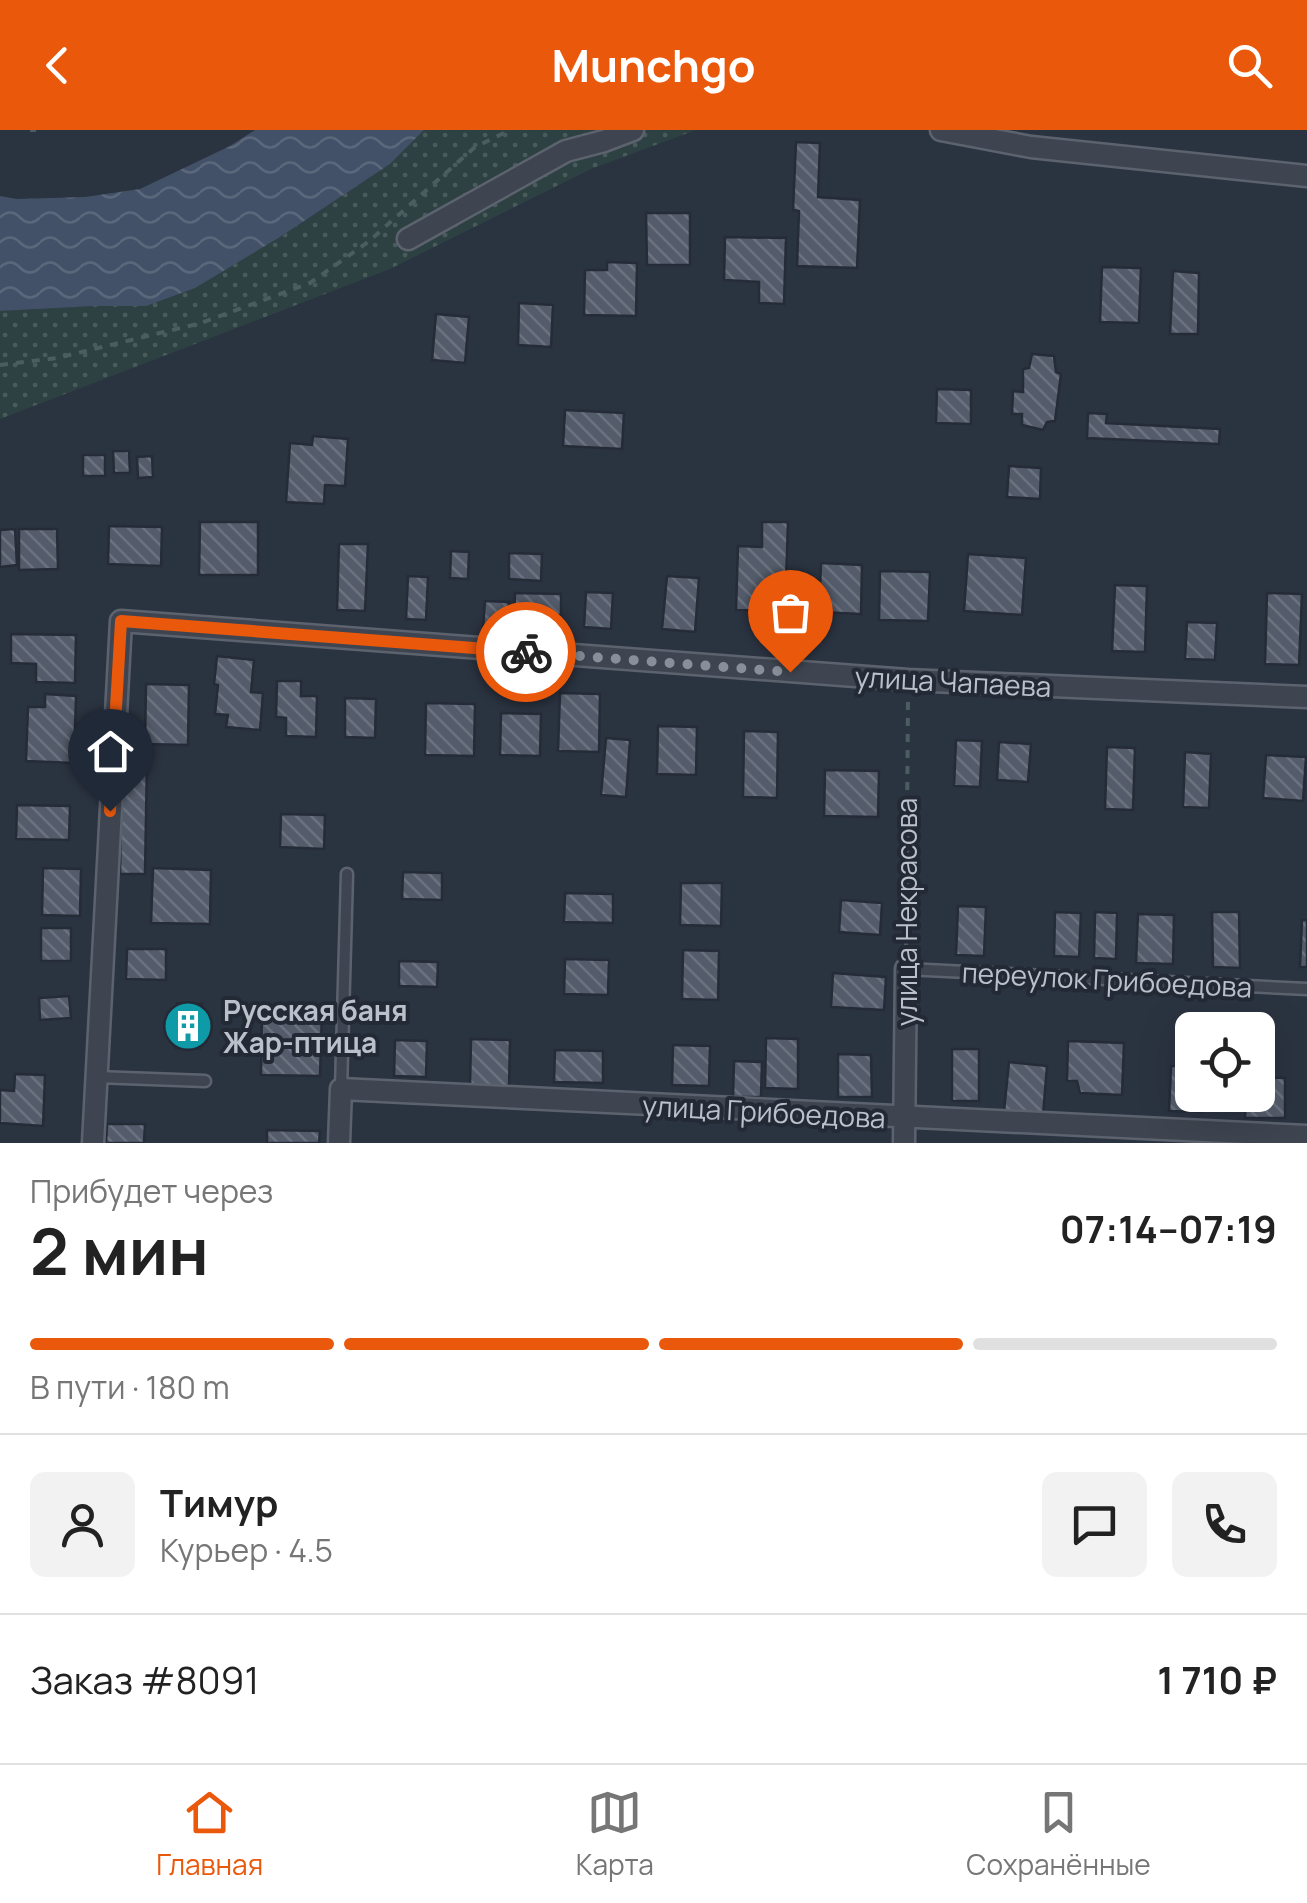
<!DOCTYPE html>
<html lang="ru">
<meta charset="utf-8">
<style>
:root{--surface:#fff;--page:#f2f2f2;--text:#222;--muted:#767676;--line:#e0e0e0;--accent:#ea580c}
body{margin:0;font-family:Manrope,sans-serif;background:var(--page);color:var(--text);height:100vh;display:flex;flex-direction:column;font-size:38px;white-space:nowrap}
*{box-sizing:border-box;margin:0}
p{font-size:32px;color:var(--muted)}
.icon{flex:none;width:55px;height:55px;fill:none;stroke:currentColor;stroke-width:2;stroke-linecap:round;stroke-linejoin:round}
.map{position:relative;height:1013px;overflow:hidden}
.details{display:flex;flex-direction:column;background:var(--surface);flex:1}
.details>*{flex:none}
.controls{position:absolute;left:1175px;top:882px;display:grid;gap:20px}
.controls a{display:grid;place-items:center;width:100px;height:100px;border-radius:15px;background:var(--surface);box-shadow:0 10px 40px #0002;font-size:50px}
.pin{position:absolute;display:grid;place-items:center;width:85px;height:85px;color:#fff;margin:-102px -42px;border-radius:50% 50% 50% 0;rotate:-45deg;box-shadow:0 0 10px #0007}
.pin .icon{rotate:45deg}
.courier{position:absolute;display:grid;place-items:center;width:100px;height:100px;margin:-50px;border:8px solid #ea580c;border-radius:50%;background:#fff;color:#222;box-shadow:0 2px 12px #0007}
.overview em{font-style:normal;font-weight:700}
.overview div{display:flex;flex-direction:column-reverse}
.overview{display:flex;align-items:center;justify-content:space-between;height:170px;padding:0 30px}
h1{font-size:65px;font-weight:700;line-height:75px}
.bar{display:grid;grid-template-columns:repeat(4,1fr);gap:15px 10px;align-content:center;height:120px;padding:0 30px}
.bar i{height:12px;border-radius:8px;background:var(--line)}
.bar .selected{background:var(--accent)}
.bar p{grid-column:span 4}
.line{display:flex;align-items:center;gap:25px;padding:0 30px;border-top:2px solid var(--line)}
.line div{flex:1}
.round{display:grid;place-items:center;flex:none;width:105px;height:105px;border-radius:15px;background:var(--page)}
header{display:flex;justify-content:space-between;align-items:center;height:130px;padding:0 30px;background:var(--accent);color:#fff;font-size:45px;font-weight:700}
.dock{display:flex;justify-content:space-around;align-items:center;height:140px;border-top:2px solid var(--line);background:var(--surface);font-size:28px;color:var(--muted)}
.dock a{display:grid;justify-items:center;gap:5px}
.dock .selected{color:var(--accent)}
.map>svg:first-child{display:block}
</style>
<header><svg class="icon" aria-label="back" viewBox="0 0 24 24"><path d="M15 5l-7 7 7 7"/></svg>Munchgo<svg class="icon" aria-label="search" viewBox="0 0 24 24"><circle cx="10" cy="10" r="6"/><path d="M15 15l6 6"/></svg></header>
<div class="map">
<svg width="1307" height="1013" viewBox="0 0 1307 1013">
<defs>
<pattern id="grass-dots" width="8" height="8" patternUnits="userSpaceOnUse" patternTransform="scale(2.5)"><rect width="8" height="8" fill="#2d4142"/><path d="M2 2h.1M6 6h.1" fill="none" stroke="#4a5b5c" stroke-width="1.8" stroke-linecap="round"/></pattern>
<pattern id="water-waves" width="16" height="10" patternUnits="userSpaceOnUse" patternTransform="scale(2.5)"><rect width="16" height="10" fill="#425167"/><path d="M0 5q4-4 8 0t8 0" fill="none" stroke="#5b687b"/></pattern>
<pattern id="building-back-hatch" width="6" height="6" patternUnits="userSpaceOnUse" patternTransform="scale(2.5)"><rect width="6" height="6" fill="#545c6b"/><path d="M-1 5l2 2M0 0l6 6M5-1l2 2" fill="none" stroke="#6b727f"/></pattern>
</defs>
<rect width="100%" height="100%" fill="#2a3340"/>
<polygon fill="url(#grass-dots)" points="424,0 696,0 591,39 390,139 0,289 0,181 94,176 280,107 390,34"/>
<polygon fill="url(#water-waves)" points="255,0 424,0 390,34 280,107 195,158 146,176 94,176 0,181 0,66 17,69 85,67 140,59 230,16"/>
<g fill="url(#building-back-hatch)" stroke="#252c38" stroke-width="2.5">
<polygon points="796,12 820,13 818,67 860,70 857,138 797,136 799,81 793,80"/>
<polygon points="646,83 690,83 690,135 647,135"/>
<polygon points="725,107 786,108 784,174 759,173 759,152 724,150"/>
<polygon points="607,132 637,133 636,186 584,185 585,140 607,140"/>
<polygon points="1102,137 1141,138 1139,193 1100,192"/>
<polygon points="1173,141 1199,143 1198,204 1170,204"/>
<polygon points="519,173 553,175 551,217 518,215"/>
<polygon points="436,184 469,187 465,233 432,230"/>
<polygon points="1032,224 1054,226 1056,242 1061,244 1055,291 1047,292 1043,300 1022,295 1022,284 1012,284 1013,261 1023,262 1023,239 1029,238"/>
<polygon points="937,259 971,260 971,294 936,293"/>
<polygon points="565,280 624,283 622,319 563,316"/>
<polygon points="1088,283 1107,284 1106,293 1220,299 1219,314 1087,308"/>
<polygon points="313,306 348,309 345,356 325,355 324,374 286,372 290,313 312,315"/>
<polygon points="113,321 129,321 130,343 114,343"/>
<rect x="83" y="325" width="22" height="21"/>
<polygon points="152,326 153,347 138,348 137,327"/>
<polygon points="1009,336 1041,338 1040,369 1007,367"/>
<polygon points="200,392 258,392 258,445 199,445"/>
<polygon points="762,392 788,392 785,481 736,480 738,416 762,417"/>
<polygon points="109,396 162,397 161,436 108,434"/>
<polygon points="15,399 17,435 0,437 0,400"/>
<polygon points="19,399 57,399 58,439 19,440"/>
<polygon points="339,414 368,414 365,481 337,480"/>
<polygon points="451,421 469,422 468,449 450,448"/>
<polygon points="509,423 542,424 541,451 509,449"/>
<polygon points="968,424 1026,428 1022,485 964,481"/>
<polygon points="821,433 862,435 861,484 819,482"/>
<polygon points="880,441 930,442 928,491 879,490"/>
<polygon points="408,446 428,447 426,490 406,489"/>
<polygon points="667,446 699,448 695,502 662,499"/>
<polygon points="1115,455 1147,456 1145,522 1112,521"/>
<polygon points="586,462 613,463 611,499 584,497"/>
<polygon points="515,463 561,464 561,485 539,484 539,496 514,496"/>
<polygon points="1267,463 1302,464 1299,535 1265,534"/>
<polygon points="485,471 509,472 508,499 483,498"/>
<polygon points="1187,492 1217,493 1215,530 1185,529"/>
<polygon points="11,504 76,505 75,553 36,552 36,534 11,533"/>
<polygon points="217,526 254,530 251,562 263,563 260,600 226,597 228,585 215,584 218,555 214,554"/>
<polygon points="277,551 301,551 301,566 317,566 316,607 286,606 286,588 276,587"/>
<polygon points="146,554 189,555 188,615 145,614"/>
<polygon points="560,563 600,564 599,622 558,621"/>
<polygon points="45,564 76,566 74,633 26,631 28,577 45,577"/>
<polygon points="345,568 376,569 375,608 345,607"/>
<polygon points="426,573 475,574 474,626 425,625"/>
<polygon points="501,583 541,584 540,626 500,625"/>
<polygon points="658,596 697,597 696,645 657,644"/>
<polygon points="744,601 778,602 777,668 743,667"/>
<polygon points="606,608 630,610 626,667 601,665"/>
<polygon points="956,610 982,611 980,657 954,656"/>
<polygon points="999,612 1031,614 1028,652 997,650"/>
<polygon points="1107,617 1135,618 1133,680 1105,679"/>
<polygon points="1185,622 1211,624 1209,678 1183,677"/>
<polygon points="1266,625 1306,627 1303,671 1263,668"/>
<polygon points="122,629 147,630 145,744 120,744"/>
<polygon points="825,640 879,641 878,687 824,686"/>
<polygon points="17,675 70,676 69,710 16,709"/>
<polygon points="281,684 325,685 324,719 280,717"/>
<polygon points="43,738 81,739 80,786 42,785"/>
<polygon points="153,738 211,740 210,794 151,793"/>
<polygon points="403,742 442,743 442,770 402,769"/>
<polygon points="681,753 722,753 721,796 680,795"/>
<polygon points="565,763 613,764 613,793 564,792"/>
<polygon points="841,770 882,773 880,805 839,802"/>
<polygon points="958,776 986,777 984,826 956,825"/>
<polygon points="1055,782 1081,783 1079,827 1054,826"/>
<polygon points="1095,782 1117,783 1116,829 1094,828"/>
<polygon points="1212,782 1239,782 1240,838 1213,837"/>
<polygon points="1138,784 1174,785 1173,834 1136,833"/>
<polygon points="1302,790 1307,790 1307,837 1300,837"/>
<rect x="41" y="798" width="30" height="33"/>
<polygon points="127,819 166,819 166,850 126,849"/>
<polygon points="683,820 719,821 718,870 682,869"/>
<polygon points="565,829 609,830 608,865 564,864"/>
<polygon points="399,831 438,832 437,857 399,856"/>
<polygon points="833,843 886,847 884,880 831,877"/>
<polygon points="69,866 71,888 40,890 39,868"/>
<polygon points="177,873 202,874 200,919 175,918"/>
<polygon points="262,880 322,881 320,946 261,945"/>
<polygon points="766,908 798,909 798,959 765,958"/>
<polygon points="471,909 510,910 509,957 470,956"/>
<polygon points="395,910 427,911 426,947 394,946"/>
<polygon points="1068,911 1124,913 1122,965 1080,963 1077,951 1067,951"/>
<polygon points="673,915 710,916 709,956 672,955"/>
<rect x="952" y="919" width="27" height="52"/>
<polygon points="555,920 603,921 603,953 554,952"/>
<polygon points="838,924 871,925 872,967 838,967"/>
<polygon points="734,931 762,932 761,967 733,967"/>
<polygon points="1009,932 1047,936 1043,985 1004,981"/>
<polygon points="1171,936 1192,936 1192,965 1202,965 1202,982 1169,981"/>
<polygon points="15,944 45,945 43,996 0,993 0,960 14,961"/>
<polygon points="1258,947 1285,948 1285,988 1245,988 1246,965 1258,965"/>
<polygon points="107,994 145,994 144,1013 106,1013"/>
<polygon points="267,1000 320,1001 319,1013 267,1013"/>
</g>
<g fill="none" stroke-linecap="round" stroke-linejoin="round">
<g stroke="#5c636e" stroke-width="15">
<g id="lane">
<polyline points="906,839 1307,859"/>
<polyline points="96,947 205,951"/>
<polyline points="341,959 347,744"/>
</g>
</g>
<g stroke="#5c636e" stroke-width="25">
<g id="street">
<polyline points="941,0 1031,17 1307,46"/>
<polyline points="408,109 566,21 604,11 633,0"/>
<polyline points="93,1013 121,491 908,550 1307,567"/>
<polyline points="339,1013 341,959 1307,1006"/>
<polyline points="904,1013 906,839"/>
</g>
</g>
<g stroke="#4c5d60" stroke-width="4" stroke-dasharray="8 8" stroke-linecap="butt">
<polyline points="30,0 36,0"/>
<polyline points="0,235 57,228 201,193 310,153 368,112 475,17 510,0"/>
<polyline points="906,820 908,569"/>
</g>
<use href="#lane" stroke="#3e4550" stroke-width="10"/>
<use href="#street" stroke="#3e4550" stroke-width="20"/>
</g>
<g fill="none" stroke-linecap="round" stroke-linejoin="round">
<polyline stroke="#888f9a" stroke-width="10" stroke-dasharray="0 18" points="526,522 790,542"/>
<polyline stroke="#ea580c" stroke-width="12" points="110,681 121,491 526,522"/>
</g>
<defs>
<g id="building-disc" transform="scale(2.5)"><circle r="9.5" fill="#0f9aa8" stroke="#232a36"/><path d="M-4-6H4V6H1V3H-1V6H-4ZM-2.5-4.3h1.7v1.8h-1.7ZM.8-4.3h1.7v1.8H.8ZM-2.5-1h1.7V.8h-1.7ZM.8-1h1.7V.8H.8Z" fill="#fff"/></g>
</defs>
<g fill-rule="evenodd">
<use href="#building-disc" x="188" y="896"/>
</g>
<g text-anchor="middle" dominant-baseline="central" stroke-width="8" stroke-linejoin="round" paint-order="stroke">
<g font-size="28" fill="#bbc1ca" stroke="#232a36">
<text transform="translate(953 551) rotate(3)">улица Чапаева</text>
<text transform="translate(906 782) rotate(-90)">улица Некрасова</text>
<text transform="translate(1107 849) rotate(3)">переулок Грибоедова</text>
<text transform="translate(764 981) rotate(3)">улица Грибоедова</text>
</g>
<g font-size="28" font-weight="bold" fill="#bbc1ca" stroke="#232a36" text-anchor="start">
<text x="223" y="880">Русская баня<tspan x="223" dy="32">Жар-птица</tspan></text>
</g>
</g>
</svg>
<div class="controls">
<a><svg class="icon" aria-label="locate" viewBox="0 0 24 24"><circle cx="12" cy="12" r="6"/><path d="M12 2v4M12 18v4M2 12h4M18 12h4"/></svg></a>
</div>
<div class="pin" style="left:790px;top:542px;background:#ea580c"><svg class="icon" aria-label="bag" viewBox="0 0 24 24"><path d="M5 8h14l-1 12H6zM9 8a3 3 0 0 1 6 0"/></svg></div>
<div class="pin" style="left:110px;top:681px;background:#1f2937"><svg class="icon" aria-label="home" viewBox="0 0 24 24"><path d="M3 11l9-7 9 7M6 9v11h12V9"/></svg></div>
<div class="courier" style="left:526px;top:522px"><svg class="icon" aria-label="bike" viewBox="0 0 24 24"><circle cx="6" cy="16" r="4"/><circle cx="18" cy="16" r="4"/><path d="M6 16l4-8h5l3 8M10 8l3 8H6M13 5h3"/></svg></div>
</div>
<section class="details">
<div class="overview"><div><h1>2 мин</h1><p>Прибудет через</p></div><em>07:14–07:19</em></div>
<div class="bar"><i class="selected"></i><i class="selected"></i><i class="selected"></i><i></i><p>В пути · 180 m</p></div>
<div class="line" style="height:180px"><a class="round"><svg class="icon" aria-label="person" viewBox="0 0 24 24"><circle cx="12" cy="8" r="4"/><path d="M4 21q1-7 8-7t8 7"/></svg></a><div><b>Тимур</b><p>Курьер · 4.5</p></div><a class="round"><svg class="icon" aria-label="chat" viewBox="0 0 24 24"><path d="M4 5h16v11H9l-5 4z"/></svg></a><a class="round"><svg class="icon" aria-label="phone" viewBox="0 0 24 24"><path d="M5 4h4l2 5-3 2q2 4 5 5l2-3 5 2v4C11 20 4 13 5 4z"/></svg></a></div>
<div class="line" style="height:130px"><div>Заказ #8091</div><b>1 710 ₽</b></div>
</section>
<nav class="dock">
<a class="selected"><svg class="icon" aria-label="home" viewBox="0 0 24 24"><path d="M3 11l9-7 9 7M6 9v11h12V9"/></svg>Главная</a>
<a><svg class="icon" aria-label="map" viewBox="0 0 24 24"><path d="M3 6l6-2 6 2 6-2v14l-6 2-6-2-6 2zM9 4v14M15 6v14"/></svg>Карта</a>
<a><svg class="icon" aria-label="saved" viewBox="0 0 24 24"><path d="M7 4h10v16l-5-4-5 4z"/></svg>Сохранённые</a>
</nav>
